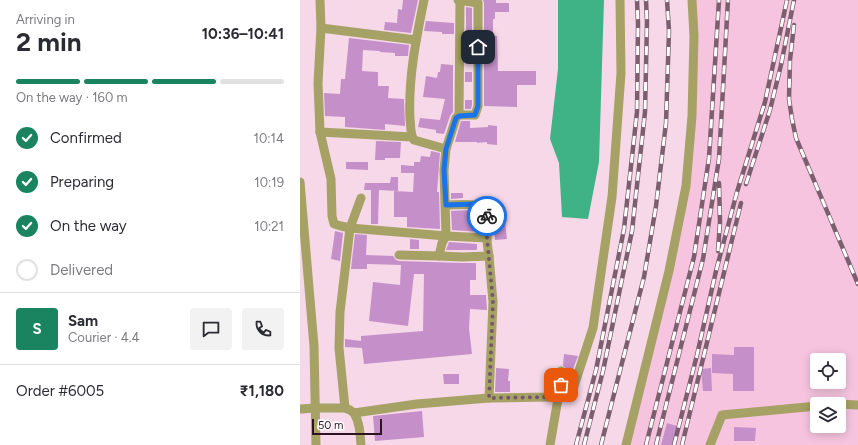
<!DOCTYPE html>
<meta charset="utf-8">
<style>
:root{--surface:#fff;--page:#f2f2f3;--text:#2b2b33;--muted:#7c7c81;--line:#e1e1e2;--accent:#1a8460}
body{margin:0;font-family:Figtree,sans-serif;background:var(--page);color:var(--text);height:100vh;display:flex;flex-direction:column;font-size:15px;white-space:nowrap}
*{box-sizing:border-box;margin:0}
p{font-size:13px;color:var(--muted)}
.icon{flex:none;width:22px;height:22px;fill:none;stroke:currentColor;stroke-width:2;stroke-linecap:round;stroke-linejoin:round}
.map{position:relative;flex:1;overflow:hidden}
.drawer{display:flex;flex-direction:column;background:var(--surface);width:300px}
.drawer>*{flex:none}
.controls{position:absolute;left:510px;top:353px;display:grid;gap:8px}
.controls a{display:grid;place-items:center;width:36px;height:36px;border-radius:4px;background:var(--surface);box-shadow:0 2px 10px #0003;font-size:20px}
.scale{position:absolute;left:12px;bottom:10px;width:70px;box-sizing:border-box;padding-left:4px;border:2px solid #2e1323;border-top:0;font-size:11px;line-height:14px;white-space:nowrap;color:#2e1323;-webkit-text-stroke:3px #fff;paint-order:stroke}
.pin{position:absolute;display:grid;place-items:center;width:34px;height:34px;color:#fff;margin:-17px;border-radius:8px;box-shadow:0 2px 6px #0006}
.courier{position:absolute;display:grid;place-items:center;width:40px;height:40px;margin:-20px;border:3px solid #1a73e8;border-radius:50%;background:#fff;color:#222;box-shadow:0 1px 5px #0007}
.headline em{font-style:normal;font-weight:700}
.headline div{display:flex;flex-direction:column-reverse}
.headline{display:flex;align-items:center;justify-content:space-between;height:68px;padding:0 16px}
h1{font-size:26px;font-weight:700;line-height:30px}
.bar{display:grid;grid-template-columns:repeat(4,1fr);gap:6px 4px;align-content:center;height:48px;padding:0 16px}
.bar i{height:5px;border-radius:3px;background:var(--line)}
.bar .on{background:var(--accent)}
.bar p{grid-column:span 4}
.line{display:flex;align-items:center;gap:10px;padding:0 16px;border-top:1px solid var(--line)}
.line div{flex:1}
.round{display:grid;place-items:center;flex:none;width:42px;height:42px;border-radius:4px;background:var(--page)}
ol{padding:0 16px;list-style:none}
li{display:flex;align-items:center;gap:12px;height:44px}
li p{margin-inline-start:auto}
li .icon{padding:4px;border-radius:50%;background:var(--accent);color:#fff;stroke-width:4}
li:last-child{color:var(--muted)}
li i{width:22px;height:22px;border:2px solid var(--line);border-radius:50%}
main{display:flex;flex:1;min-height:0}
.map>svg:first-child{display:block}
</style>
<main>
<section class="drawer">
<div class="headline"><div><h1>2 min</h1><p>Arriving in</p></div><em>10:36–10:41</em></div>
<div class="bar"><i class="on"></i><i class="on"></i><i class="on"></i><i></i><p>On the way · 160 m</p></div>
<ol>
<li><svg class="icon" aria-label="check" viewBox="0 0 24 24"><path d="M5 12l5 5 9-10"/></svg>Confirmed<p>10:14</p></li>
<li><svg class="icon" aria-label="check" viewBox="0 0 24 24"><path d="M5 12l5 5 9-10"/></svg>Preparing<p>10:19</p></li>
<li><svg class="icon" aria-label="check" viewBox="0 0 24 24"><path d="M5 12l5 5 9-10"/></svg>On the way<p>10:21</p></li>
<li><i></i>Delivered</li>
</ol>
<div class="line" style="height:72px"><b class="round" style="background:var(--accent);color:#fff">S</b><div><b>Sam</b><p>Courier · 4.4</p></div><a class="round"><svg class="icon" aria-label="chat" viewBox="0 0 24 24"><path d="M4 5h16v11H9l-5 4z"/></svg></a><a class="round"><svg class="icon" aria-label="phone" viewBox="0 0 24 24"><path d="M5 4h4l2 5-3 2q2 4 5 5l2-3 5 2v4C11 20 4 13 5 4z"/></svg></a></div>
<div class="line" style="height:52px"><div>Order #6005</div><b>₹1,180</b></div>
</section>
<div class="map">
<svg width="558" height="445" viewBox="0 0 558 445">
<rect width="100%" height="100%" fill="#f6d8e8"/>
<path fill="#f6c4df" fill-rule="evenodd" d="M395,0H558V445H331L387,203ZM517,360H539V382H517ZM517,404H539V426H517Z"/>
<polygon fill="#3fb286" points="258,0 304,0 299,162 288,219 262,217 259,163 250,139 258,69"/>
<g fill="#c590c9">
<polygon points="103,0 118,0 111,33 84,30 85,22 97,23 98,9 102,10"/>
<polygon points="183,0 196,0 196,3 209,3 209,12 195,12 195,19 193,19 193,36 197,36 198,71 236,71 236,85 217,85 217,107 184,106 184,3"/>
<polygon points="166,7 172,8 172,49 166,49"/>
<polygon points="126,21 154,23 154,34 142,34 142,32 124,31"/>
<polygon points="49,38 109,45 108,56 95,56 95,53 80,52 80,51 63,50 62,71 78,72 78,86 89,86 88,98 104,99 105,126 85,124 85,130 45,127 45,117 25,116 24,93 40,94 41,79 45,79"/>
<polygon points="141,64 153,65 153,112 150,116 144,134 136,133 136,130 118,127 120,118 140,120 145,99 123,97 126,76 137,78 138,72 140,72"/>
<rect x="165" y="72" width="7" height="10"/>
<polygon points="165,100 172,100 172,105 171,109 165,109"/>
<polygon points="161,121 170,121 170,128 188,127 188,125 197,126 197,145 187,144 187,142 177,143 177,142 155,142"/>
<polygon points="76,141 101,142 100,158 85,158 85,160 75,160"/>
<polygon points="131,151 140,153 137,192 139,192 140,229 107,227 107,217 94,217 94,191 113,192 114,173 101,173 101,165 114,166 114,162 120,162 121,156 130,157"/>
<polygon points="46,162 68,162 68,170 46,169"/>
<polygon points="91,177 98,177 98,191 79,190 78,224 71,224 71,190 64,190 65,183 90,183"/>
<polygon points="151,193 163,193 163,198 151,199"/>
<polygon points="171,210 171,224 181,224 181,232 152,230 151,211"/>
<polygon points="205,222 207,239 195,240 194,223"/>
<polygon points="35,231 43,233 40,261 31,259"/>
<polygon points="55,234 67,235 66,255 93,256 96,260 99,261 163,263 176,263 176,280 170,280 170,295 186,295 187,310 170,309 169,328 172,354 64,364 62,348 45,347 45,339 61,341 61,336 123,331 124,274 114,274 108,326 69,321 73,282 100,285 101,265 67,264 67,269 51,269"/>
<polygon points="110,239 119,240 119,249 110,249"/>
<polygon points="149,242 177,244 177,249 176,250 146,250"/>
<polygon points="434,347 454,347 454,391 433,391 433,374 412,373 412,354 434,355"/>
<polygon points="264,354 278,356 273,369 267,369 263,366"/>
<polygon points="196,368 209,369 208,381 210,381 210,392 195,392"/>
<polygon points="411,368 412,391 403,391 401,369"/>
<polygon points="143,374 159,374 159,384 144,384"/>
<polygon points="122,411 124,437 75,441 73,416 92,414"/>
<polygon points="367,423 380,427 375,445 361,445"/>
<polygon points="434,427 456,428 455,441 434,441"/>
</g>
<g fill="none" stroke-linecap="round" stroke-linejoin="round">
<g stroke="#a6a164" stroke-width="9">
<polyline points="20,0 21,28 116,40"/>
<path d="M21,28L18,83L20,132L31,179L32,216L34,224L41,226L50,228L146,236L144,170L146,149L114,140C110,134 111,126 110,119C108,79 116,39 124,0"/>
<polyline points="159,115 160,0"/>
<polyline points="20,132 112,137"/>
<polyline points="146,149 156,118 159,115 175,115 178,106 178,3 158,0"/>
<polyline points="0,182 14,346 16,445"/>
<path d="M146,205C154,205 174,203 180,206C191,211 187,228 187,238C187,244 188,250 189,256"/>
<polyline points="99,255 139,256 142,243 146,236 187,238"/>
<polyline points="139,256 163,257 189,256 193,302 189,398"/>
<polyline points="261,385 274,386 293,328 312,197 321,73 320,0"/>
<polyline points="539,404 558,405"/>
<polyline points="45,408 39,348 40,312 50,228 61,198"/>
<polyline points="1,409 15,408 45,408 50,410 54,413 117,404 189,398 248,397 259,393 261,385 261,371"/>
<path d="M54,413C60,423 60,434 61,445"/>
<polyline points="250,445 259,393"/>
<polyline points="326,445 369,271 386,186 392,116 394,36 392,0"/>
<polyline points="410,445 422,415 517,406"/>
</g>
<g stroke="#7c5f6f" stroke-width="4.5">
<g id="rail">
<polyline points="494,25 490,60 489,99 492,119 496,138 558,284"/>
<polyline points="446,184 470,110 481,65 494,0"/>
<polyline points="418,251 420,222 419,183"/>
<polyline points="276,445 296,370 324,229 337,112 338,23 337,0"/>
<polyline points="284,445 303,371 332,231 345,112 347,22 346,0"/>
<polyline points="301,445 344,277 356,206 366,123 369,31 367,0"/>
<polyline points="346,445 394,257 409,158 419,0"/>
<polyline points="356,445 403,259 419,159 428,0"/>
<polyline points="374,445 397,355 416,271 437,192 465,102 487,0"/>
<polyline points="382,445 441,203"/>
</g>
</g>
<use href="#rail" stroke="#fff" stroke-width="3" stroke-dasharray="9" stroke-linecap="butt"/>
</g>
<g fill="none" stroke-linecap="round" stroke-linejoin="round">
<polyline stroke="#745868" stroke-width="4" stroke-dasharray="0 7.2" points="187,216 187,238 193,302 189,398 248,397 260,393 261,385"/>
<polyline stroke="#1a73e8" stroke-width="5" points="178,47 178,106 175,115 159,116 156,118 146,149 144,170 146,205 176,204 184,208 187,216"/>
</g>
</svg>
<div class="controls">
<a><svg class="icon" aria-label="locate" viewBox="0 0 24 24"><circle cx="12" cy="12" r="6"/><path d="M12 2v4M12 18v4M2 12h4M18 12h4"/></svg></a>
<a><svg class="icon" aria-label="layers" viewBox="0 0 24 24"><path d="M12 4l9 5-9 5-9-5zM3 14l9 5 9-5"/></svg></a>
</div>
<div class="scale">50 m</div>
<div class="pin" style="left:261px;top:385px;background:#ea580c"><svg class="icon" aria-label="bag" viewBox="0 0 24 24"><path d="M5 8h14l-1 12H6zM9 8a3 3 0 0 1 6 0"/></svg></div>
<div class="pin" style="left:178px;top:47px;background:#1f2937"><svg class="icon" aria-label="home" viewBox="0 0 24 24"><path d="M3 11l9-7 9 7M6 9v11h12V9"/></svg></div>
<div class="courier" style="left:187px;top:216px"><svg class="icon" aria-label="bike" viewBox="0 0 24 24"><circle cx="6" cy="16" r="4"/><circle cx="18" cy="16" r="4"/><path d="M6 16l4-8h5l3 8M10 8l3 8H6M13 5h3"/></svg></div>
</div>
</main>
